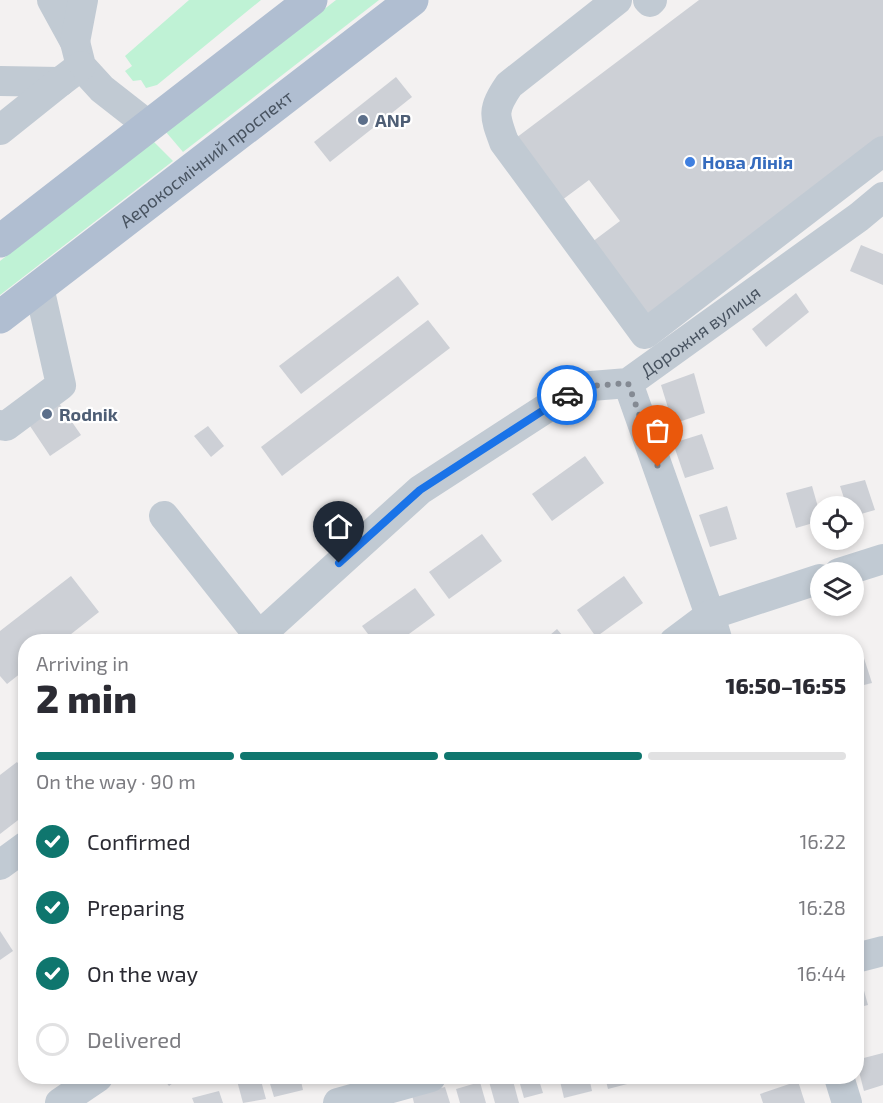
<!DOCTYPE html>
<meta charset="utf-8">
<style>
:root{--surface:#fff;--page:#f2f2f3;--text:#2b2b33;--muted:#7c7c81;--line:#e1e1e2;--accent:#0f766e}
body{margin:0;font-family:"Exo 2",sans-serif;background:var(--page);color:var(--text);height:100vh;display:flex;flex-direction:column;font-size:22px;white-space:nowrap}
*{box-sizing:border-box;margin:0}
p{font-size:20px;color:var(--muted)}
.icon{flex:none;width:33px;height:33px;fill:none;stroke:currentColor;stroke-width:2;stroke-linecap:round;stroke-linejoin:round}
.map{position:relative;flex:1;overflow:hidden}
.side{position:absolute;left:18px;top:634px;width:846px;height:450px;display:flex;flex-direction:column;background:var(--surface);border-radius:24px;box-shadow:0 3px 9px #0003}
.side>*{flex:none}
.fabs{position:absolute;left:810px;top:496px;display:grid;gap:12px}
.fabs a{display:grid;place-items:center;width:54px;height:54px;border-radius:50%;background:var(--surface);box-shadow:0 3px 9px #0003;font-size:30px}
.pin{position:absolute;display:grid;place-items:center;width:51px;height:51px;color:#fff;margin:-62px -26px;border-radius:50% 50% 50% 0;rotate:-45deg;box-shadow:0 0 6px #0007}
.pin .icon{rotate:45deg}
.courier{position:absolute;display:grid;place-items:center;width:60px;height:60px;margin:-30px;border:4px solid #1a73e8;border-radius:50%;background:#fff;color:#222;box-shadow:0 2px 8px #0007}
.summary em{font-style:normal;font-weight:800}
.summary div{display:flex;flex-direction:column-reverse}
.summary{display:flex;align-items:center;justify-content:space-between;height:102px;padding:0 18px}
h1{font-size:39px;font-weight:800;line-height:45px}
.bar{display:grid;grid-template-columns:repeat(4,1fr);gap:9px 6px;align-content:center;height:72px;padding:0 18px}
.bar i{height:8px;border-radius:4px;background:var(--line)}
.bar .current{background:var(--accent)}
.bar p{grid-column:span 4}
ol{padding:0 18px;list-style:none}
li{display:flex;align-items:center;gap:18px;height:66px}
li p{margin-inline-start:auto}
li .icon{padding:6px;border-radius:50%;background:var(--accent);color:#fff;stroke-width:4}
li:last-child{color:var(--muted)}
li i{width:33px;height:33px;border:3px solid var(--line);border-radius:50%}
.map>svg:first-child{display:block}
</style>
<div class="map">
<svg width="883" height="1103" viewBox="0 0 883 1103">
<rect width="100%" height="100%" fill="#f3f1f1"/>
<g fill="#bff2d5">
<polygon points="189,0 261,0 157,85 146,88 141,80 133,81 125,71 132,66 125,56"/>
<polygon points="336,0 379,0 183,152 166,132"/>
<polygon points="153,141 173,161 0,295 0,261"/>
</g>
<g fill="#cdd0d6">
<polygon points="699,0 883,0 883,144 646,322 588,245 620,221 589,180 554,206 508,144"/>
<polygon points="396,77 412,97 330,162 314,142"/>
<polygon points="861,245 883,254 883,285 850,271"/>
<polygon points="398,276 419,304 301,394 279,366"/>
<polygon points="796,293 809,312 766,347 752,329"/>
<polygon points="428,320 450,348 282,476 261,447"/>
<polygon points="694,373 705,413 673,424 661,385"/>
<polygon points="56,399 81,435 50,456 26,420"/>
<polygon points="208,426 224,446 211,457 194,436"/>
<polygon points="702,434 714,469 685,478 673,443"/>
<polygon points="585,456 604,483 552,521 532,494"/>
<polygon points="865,480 875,510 854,516 854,507 847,507 840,486"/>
<polygon points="812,486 820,514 820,521 796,528 786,493"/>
<polygon points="727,506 737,539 710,547 699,515"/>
<polygon points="482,534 502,561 449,599 429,572"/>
<polygon points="71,576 99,612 61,642 26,642 26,669 7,684 0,676 0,631"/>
<polygon points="624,576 643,603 596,637 577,610"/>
<polygon points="415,588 435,615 398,642 374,642 362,626"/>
<polygon points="557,629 568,642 542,642"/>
<polygon points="861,649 872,683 856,687 856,650"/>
<polygon points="17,762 26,773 26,814 0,834 0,775"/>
<polygon points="0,931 13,951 0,960"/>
<polygon points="859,973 868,1005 856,1008 856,974"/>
<polygon points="26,1048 26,1063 18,1053"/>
<polygon points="883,1053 883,1085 864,1091 856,1060"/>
<polygon points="162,1077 181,1077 169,1086"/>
<polygon points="236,1077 260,1077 266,1099 243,1103"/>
<polygon points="268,1077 300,1077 303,1090 274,1097"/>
<polygon points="512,1077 519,1103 495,1103 488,1078"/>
<polygon points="518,1077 538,1077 543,1093 524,1098"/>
<polygon points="559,1077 589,1077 592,1091 564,1098"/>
<polygon points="605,1077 629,1077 631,1083 608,1089"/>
<polygon points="798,1081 805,1103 763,1103 760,1094"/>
<polygon points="480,1082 486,1103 460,1103 456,1089"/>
<polygon points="445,1087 450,1103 414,1103 412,1095"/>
<polygon points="219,1091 223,1103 194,1103 192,1098"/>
</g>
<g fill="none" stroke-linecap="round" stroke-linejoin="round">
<g stroke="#c1cad3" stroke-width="30">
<polyline points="52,0 75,42 81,66 102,89 148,125"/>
<path d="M617,0L509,85C492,110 494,115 504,142L645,334L883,151"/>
<polyline points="648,0 650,2 652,0"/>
<polyline points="75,42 83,0"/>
<polyline points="0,81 60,82 81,66"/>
<polyline points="0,130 60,82"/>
<polyline points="628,383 710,615 718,642"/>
<polyline points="0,425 6,426 61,385 39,287"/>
<polyline points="164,516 259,636"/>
<polyline points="839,573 883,559"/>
<path id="s1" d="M255,642L259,636L420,490L579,387L628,383L859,217L883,197"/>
<polyline points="674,642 710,615 820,579"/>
<polyline points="0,865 26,846"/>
<polyline points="856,958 883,951"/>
<polyline points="839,1077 847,1103"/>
<polyline points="60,1103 98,1077"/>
<polyline points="338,1103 431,1077"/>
</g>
<g stroke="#b0bed1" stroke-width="33">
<polyline points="0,241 311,0"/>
<path id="s2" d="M0,317L412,0"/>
</g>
</g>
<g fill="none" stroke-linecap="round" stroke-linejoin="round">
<polyline stroke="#848a93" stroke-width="6" stroke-dasharray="0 10.8" points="567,395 579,387 628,383 658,467"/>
<polyline stroke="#1a73e8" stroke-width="8" points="339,563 420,490 567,395"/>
</g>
<g fill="#5c6f8a" stroke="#fff" stroke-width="2">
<circle cx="363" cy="120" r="6"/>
<circle cx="47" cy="414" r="6"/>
</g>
<circle fill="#3f7fe0" stroke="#fff" stroke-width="2" cx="690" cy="162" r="6"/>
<g text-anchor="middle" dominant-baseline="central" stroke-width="4.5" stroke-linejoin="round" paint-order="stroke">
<g font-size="18" font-weight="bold" fill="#4e5e75" stroke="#fff" text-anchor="start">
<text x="375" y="120">ANP</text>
<text x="59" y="414">Rodnik</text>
</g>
<g font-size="18" fill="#485360" stroke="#fff">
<text stroke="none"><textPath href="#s2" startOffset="260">Аерокосмічний проспект</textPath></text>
<text stroke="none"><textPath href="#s1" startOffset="552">Дорожня вулиця</textPath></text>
</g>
<g font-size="18" font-weight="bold" fill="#366cbe" stroke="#fff" text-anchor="start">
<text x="702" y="162">Нова Лінія</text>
</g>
</g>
</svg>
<div class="fabs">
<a><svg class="icon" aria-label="locate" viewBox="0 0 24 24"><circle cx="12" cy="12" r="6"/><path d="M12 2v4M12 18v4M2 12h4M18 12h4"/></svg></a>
<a><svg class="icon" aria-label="layers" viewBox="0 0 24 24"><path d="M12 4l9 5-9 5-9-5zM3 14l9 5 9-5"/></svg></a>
</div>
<div class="pin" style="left:658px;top:467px;background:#ea580c"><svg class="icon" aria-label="bag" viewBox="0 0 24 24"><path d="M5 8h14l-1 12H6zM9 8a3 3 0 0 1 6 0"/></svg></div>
<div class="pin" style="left:339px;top:563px;background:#1f2937"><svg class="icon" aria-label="home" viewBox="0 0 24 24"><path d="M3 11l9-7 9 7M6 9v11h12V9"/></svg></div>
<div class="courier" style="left:567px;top:395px"><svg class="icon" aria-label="car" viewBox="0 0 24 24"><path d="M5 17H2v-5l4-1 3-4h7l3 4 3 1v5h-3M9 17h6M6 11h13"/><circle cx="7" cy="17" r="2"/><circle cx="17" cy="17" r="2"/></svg></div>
<section class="side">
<div class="summary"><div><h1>2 min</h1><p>Arriving in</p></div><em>16:50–16:55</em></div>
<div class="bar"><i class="current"></i><i class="current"></i><i class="current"></i><i></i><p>On the way · 90 m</p></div>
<ol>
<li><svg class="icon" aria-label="check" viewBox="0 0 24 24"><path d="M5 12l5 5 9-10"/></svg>Confirmed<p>16:22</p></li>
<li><svg class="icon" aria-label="check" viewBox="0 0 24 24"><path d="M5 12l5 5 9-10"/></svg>Preparing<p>16:28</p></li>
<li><svg class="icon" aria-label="check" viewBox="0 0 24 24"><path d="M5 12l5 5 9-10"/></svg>On the way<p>16:44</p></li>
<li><i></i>Delivered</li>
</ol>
</section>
</div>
